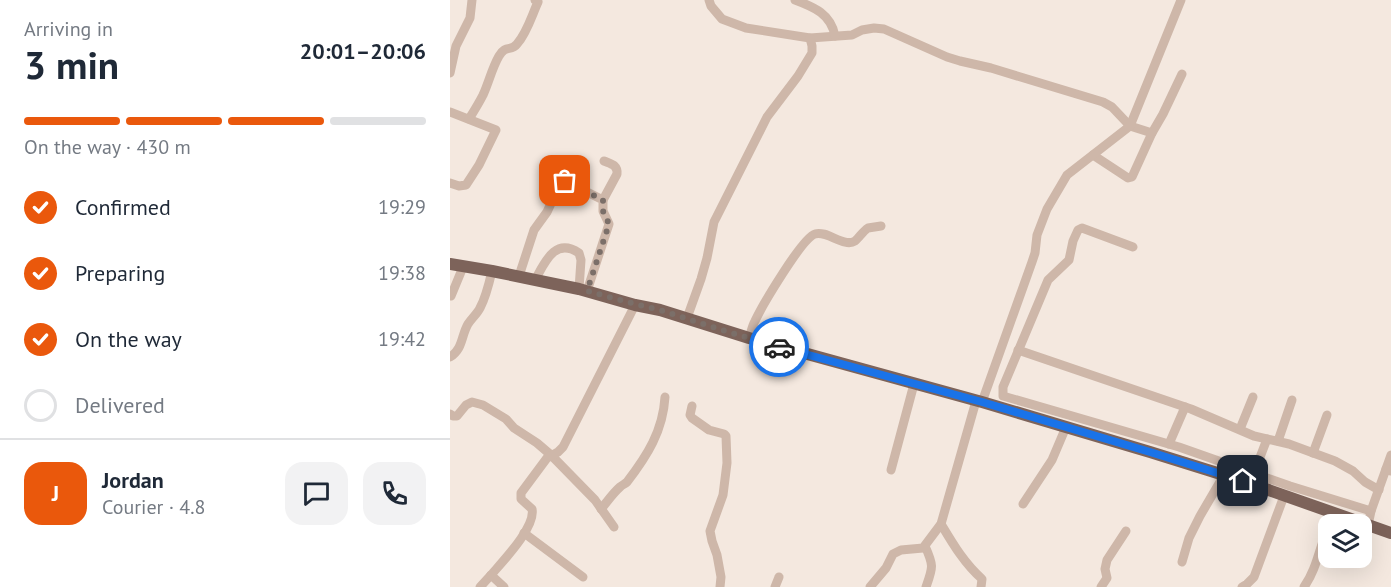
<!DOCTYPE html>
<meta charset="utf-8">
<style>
:root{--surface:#fff;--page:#f2f2f3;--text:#1f2937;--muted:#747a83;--line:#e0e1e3;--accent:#ea580c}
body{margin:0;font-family:"PT Sans",sans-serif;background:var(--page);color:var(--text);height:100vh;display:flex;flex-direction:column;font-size:22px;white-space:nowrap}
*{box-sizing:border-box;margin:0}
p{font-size:20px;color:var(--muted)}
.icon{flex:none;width:33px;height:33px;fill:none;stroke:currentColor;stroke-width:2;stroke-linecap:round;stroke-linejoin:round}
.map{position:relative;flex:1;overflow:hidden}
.drawer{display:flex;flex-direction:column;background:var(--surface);width:450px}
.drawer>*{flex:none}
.fabs{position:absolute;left:868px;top:514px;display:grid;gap:12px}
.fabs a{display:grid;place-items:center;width:54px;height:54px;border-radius:12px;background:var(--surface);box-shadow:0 6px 24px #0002;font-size:30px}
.pin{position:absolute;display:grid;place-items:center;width:51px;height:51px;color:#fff;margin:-26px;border-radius:12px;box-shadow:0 3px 9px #0006}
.courier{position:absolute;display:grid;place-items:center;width:60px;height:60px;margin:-30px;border:4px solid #1a73e8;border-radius:50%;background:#fff;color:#222;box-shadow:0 2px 8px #0007}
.head em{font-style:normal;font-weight:700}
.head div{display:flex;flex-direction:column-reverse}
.head{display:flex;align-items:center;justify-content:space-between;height:102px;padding:0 24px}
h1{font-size:39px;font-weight:700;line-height:45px}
.bar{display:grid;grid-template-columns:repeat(4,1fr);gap:9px 6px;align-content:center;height:72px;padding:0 24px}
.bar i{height:8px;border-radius:4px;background:var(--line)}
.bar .active{background:var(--accent)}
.bar p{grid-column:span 4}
.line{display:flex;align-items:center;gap:15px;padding:0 24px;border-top:2px solid var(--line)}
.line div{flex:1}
.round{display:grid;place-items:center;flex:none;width:63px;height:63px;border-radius:18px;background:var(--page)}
ol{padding:0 24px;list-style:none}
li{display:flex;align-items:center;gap:18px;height:66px}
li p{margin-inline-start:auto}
li .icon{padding:6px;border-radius:50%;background:var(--accent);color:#fff;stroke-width:4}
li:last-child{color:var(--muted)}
li i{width:33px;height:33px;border:3px solid var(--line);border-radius:50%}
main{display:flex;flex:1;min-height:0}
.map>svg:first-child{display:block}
</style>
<main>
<section class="drawer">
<div class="head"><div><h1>3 min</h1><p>Arriving in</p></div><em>20:01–20:06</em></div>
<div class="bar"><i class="active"></i><i class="active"></i><i class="active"></i><i></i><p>On the way · 430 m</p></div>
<ol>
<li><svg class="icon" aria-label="check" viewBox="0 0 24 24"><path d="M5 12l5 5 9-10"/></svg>Confirmed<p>19:29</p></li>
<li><svg class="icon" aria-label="check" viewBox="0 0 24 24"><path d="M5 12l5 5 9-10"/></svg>Preparing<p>19:38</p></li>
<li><svg class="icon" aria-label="check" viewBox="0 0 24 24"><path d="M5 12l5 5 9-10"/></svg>On the way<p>19:42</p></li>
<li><i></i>Delivered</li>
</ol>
<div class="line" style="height:108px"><b class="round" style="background:var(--accent);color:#fff">J</b><div><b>Jordan</b><p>Courier · 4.8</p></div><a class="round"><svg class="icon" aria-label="chat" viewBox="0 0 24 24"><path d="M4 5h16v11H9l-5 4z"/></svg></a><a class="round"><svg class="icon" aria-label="phone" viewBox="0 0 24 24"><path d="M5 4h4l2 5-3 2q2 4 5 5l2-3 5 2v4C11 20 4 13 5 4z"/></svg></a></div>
</section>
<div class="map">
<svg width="941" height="587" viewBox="0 0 941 587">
<rect width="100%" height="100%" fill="#f4e8df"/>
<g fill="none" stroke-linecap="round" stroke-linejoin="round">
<g stroke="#ceb7a9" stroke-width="9">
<polyline points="259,0 261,6 272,19 296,28 360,38 402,35 412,30 424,28 434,29 497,57 510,61 541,68 653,102 662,107 680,126 702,133 713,114 732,74"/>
<path d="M345,0C364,7 381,14 385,36"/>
<polyline points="0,73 6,46 20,18 22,0"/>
<polyline points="0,112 46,130 29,165 16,185 9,186 0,183"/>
<path d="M19,119C24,111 29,103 33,95C39,82 42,68 49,56C56,44 61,52 67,44C77,33 82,15 88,2L85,0"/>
<polyline points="643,155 678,178 682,177 702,133"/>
<path d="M153,200L167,174C168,165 161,164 154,161"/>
<polyline points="683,247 632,228 628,230 623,241 619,260 598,280 553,387 553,396 729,447 840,486 921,511"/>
<polyline points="69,276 84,230 97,212 109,186 115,181 153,200 153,211 159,224 137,291"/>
<path d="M85,280C95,262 105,237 129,253L131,260L129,289"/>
<polyline points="1,296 13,267"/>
<polyline points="237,318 251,279 257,258 264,222 317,117 348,76 362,53 362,46 360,38"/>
<path d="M299,338C301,333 302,326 305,321C312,306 352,238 365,234C377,230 394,248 405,241C409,238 413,231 418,228L431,226"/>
<polyline points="568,350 741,409 804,436 839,444 885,461 903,471 915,482 929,490"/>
<path d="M0,357C13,349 11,336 18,324C22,318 27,314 30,308C36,297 39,284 42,271"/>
<polyline points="532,402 582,262 585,253 587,235 597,209 617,175 680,126 731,0"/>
<polyline points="242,406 240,415 242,418 259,430 274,434 276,436 277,463 273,495 260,531 262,541 267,555 271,577 270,587"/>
<polyline points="0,414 3,416 7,416 16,405 22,402 33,405 56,419 64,428 87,443 101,455 145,500 164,527"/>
<polyline points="790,429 803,397"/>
<polyline points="828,441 842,400"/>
<polyline points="719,444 735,407"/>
<polyline points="863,453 877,415"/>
<polyline points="936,469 941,455"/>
<polyline points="441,470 464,384"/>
<polyline points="804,473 817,439"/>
<polyline points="573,504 602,460 616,427"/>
<path d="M151,509C157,502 163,493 170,487C172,485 175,484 177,482C197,456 213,431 215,397"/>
<path d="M491,524C503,544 514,563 532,579L531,587"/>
<polyline points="918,525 921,511 936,469 941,471"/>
<polyline points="74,533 133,577"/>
<path d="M475,546C484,566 483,567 476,587"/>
<polyline points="732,562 739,538 750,516 774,475"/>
<polyline points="30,587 41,575"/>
<path d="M54,587L41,575C53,561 86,527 82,509L71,499V493L97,458L108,452L113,447L185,305"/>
<polyline points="325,587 329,577"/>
<polyline points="420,587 436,568 443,554 451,550 473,548 491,524 526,401"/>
<polyline points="651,587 657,578 655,569 657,560 676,531"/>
<polyline points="792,587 797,584 804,577 834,496"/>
<path d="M854,587C867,569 870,545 879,525"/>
</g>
<polyline stroke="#7d635a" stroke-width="12" points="0,264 42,271 129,289 185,305 210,310 299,338 532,402 700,452 793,481 941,533"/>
</g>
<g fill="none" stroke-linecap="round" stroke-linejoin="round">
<polyline stroke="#7b6f69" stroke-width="6" stroke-dasharray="0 10.8" points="115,181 153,200 153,211 159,224 137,291 185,304 210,310 272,330 329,347"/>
<polyline stroke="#1a73e8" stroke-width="8" points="329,347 532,402 700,452 793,481"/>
</g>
</svg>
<div class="fabs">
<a><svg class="icon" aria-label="layers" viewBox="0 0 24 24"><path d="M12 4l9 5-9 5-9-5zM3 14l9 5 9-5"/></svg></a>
</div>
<div class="pin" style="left:115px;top:181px;background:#ea580c"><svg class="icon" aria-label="bag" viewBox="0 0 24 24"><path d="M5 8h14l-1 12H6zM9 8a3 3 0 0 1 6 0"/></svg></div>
<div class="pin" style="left:793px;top:481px;background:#1f2937"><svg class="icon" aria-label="home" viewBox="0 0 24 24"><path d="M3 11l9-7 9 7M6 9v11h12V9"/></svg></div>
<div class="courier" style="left:329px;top:347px"><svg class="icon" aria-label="car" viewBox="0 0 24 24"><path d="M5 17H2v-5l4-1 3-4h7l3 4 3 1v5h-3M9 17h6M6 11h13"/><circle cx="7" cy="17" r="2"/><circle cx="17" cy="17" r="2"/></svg></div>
</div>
</main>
